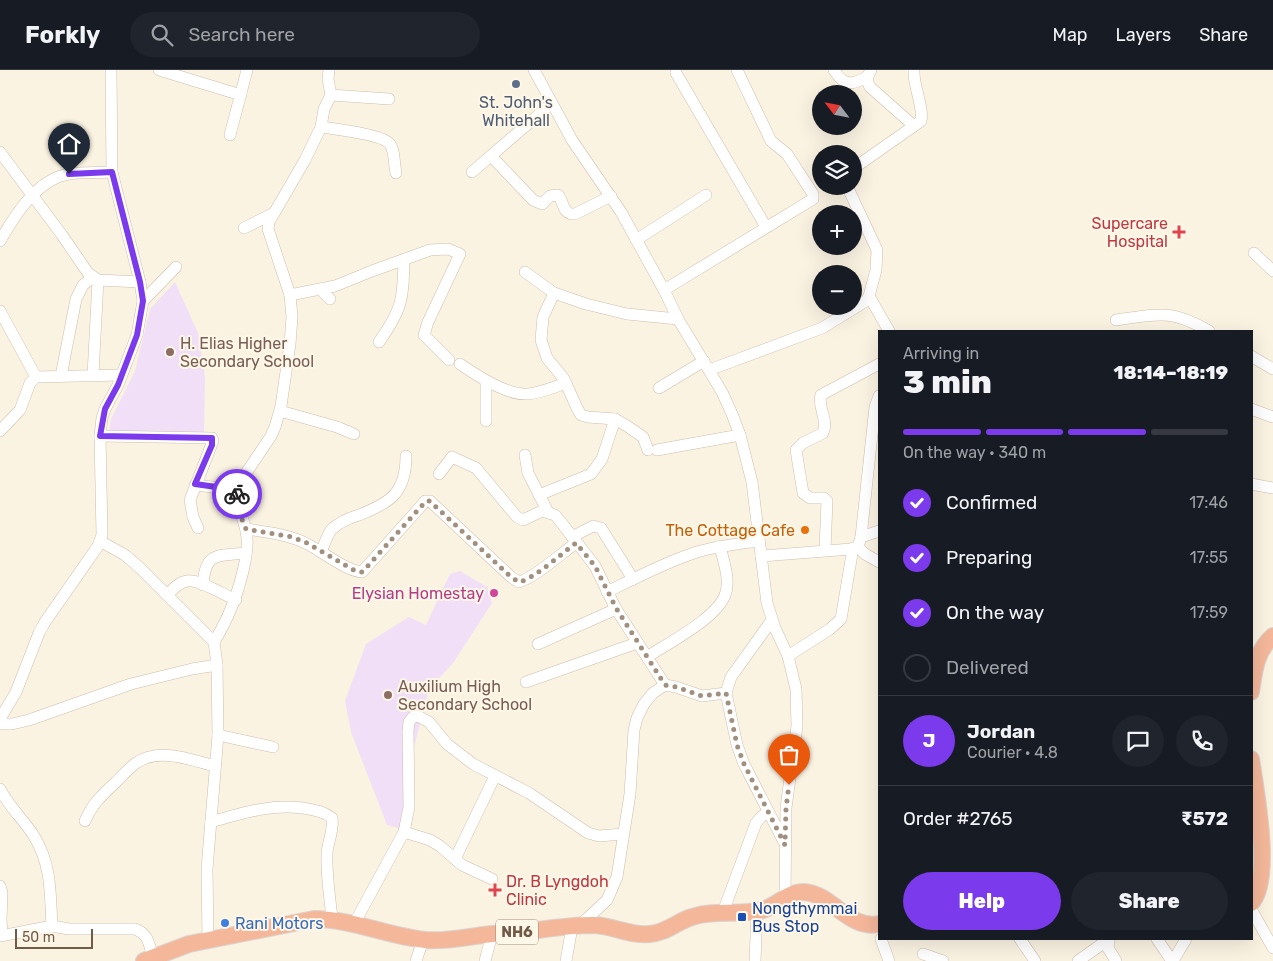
<!DOCTYPE html>
<meta charset="utf-8">
<style>
:root{--surface:#171b24;--page:#20242c;--text:#f1f3f6;--muted:#9ea1a6;--line:#363941;--accent:#7c3aed}
body{margin:0;font-family:Rubik,sans-serif;background:var(--page);color:var(--text);height:100vh;display:flex;flex-direction:column;font-size:19px;white-space:nowrap}
*{box-sizing:border-box;margin:0}
p{font-size:16px;color:var(--muted)}
.icon{flex:none;width:28px;height:28px;fill:none;stroke:currentColor;stroke-width:2;stroke-linecap:round;stroke-linejoin:round}
.map{position:relative;flex:1;overflow:hidden}
.details{position:absolute;left:878px;top:260px;width:375px;height:610px;display:flex;flex-direction:column;background:var(--surface);border-radius:0px;box-shadow:0 5px 20px #0002}
.details>*{flex:none}
.needle{width:32px;rotate:302deg}
.tools{position:absolute;left:812px;top:15px;display:grid;gap:10px}
.tools a{display:grid;place-items:center;width:50px;height:50px;border-radius:50%;background:var(--surface);box-shadow:0 5px 20px #0002;font-size:25px}
.scale{position:absolute;left:15px;bottom:12px;width:78px;box-sizing:border-box;padding-left:5px;border:2px solid #725a49;border-top:0;font-size:14px;line-height:18px;white-space:nowrap;color:#725a49;-webkit-text-stroke:4px #fff7e7;paint-order:stroke}
.pin{position:absolute;display:grid;place-items:center;width:42px;height:42px;color:#fff;margin:-51px -21px;border-radius:50% 50% 50% 0;rotate:-45deg;box-shadow:0 0 5px #0007}
.pin .icon{rotate:45deg}
.courier{position:absolute;display:grid;place-items:center;width:50px;height:50px;margin:-25px;border:4px solid #7c3aed;border-radius:50%;background:#fff;color:#222;box-shadow:0 1px 6px #0007}
.overview em{font-style:normal;font-weight:800}
.overview div{display:flex;flex-direction:column-reverse}
.overview{display:flex;align-items:center;justify-content:space-between;height:85px;padding:0 25px}
h1{font-size:32px;font-weight:800;line-height:38px}
.bar{display:grid;grid-template-columns:repeat(4,1fr);gap:8px 5px;align-content:center;height:60px;padding:0 25px}
.bar i{height:6px;border-radius:4px;background:var(--line)}
.bar .on{background:var(--accent)}
.bar p{grid-column:span 4}
.line{display:flex;align-items:center;gap:12px;padding:0 25px;border-top:1px solid var(--line)}
.line div{flex:1}
.round{display:grid;place-items:center;flex:none;width:52px;height:52px;border-radius:26px;background:var(--page)}
ol{padding:0 25px;list-style:none}
li{display:flex;align-items:center;gap:15px;height:55px}
li p{margin-inline-start:auto}
li .icon{padding:5px;border-radius:50%;background:var(--accent);color:#fff;stroke-width:4}
li:last-child{color:var(--muted)}
li i{width:28px;height:28px;border:2px solid var(--line);border-radius:50%}
.action{display:flex;gap:10px;margin-top:auto;padding:10px 25px}
.action a{flex:1;height:58px;border-radius:30px;background:var(--accent);color:#fff;font-size:20px;font-weight:800;line-height:58px;text-align:center}
.action a+a{background:var(--page);color:var(--text)}
header{display:flex;align-items:center;gap:30px;box-sizing:border-box;height:70px;padding:0 25px;background:var(--surface);border-bottom:1px solid var(--line)}
header strong{font-size:24px}
nav{display:flex;gap:28px;margin-inline-start:auto;font-size:18px}
.search{width:350px;height:45px;background:var(--page);display:flex;align-items:center;gap:12px;box-sizing:border-box;padding:0 18px;border-radius:28px;color:var(--muted);font-size:19px}
.map>svg:first-child{display:block}
</style>
<header>
<strong>Forkly</strong>
<div class="search"><svg class="icon" aria-label="search" viewBox="0 0 24 24"><circle cx="10" cy="10" r="6"/><path d="M15 15l6 6"/></svg>Search here</div>
<nav><a>Map</a><a>Layers</a><a>Share</a></nav>
</header>
<div class="map">
<svg width="1273" height="891" viewBox="0 0 1273 891">
<rect width="100%" height="100%" fill="#fbf3e2"/>
<g fill="#f0dff7">
<polygon points="175,212 198,263 205,307 204,366 109,363 111,349 135,301 150,239"/>
<polygon points="460,501 487,517 492,533 453,593 429,619 414,677 414,723 409,761 387,755 351,662 345,631 366,574 409,547 426,555 450,504"/>
</g>
<g fill="none" stroke-linecap="round" stroke-linejoin="round">
<g stroke="#cebdac" stroke-width="12">
<g id="minor">
<polyline points="159,0 241,25"/>
<polyline points="534,0 572,70 621,142 664,220 678,249 722,322 732,344 740,365 752,412 767,533 775,558 788,586 796,619 797,656 786,738 785,827"/>
<path d="M834,0C844,16 852,16 868,6"/>
<path d="M871,0C867,7 866,10 870,17L914,56"/>
<polyline points="676,3 766,157"/>
<polyline points="331,25 389,29"/>
<path d="M321,57C334,59 380,64 389,73C395,79 394,95 396,103"/>
<polyline points="230,65 247,0"/>
<polyline points="0,82 62,165 88,203 98,210 140,212"/>
<path d="M491,86L533,130L542,134L550,126L558,125C564,131 561,140 571,144H575L611,126"/>
<path d="M854,98L921,51C924,37 913,16 914,0"/>
<polyline points="472,102 551,34"/>
<polyline points="244,158 272,144"/>
<polyline points="636,170 706,125"/>
<path d="M0,171C15,145 37,109 69,104C83,102 98,103 112,102"/>
<polyline points="1254,183 1273,201"/>
<polyline points="525,202 554,223 586,234 627,244 678,249"/>
<polyline points="321,220 330,229"/>
<polyline points="664,220 813,129 813,124 787,84 771,71 737,0"/>
<polyline points="554,223 543,247 541,270 547,288 564,309 577,338 581,345 588,347 615,349 627,356 643,367 648,380"/>
<polyline points="290,225 335,216 372,201 430,180 448,179 460,184 428,252 424,265 449,290"/>
<polyline points="869,226 889,261"/>
<polyline points="143,231 176,197"/>
<polyline points="0,241 36,307"/>
<path d="M1116,250C1158,244 1171,239 1209,261"/>
<path d="M379,272C403,238 403,229 404,189"/>
<polyline points="1251,286 1273,299"/>
<path d="M460,294C476,305 508,326 528,324C541,323 554,317 566,313"/>
<polyline points="709,300 822,258 866,231 869,226 876,200 877,180 847,116"/>
<polyline points="93,305 98,210"/>
<polyline points="61,306 76,229 83,215 93,207"/>
<polyline points="659,318 704,291"/>
<polyline points="1251,339 1273,347"/>
<polyline points="280,341 337,357 354,364"/>
<polyline points="486,351 486,312"/>
<polyline points="0,361 20,340 30,313 36,307 121,305"/>
<polyline points="100,366 212,368 213,371 190,430 193,447 198,458"/>
<polyline points="657,380 740,365"/>
<polyline points="525,385 528,403 548,442"/>
<polyline points="439,404 452,387 476,398 517,447 523,450 542,441 555,445 560,451 595,496 616,539 665,615"/>
<polyline points="1251,414 1273,418"/>
<polyline points="195,415 238,420"/>
<polyline points="539,425 591,404 602,389 615,349"/>
<path d="M246,459C265,462 286,464 303,472C320,479 345,501 362,502L421,436L425,431H430L511,507L519,512C534,508 562,483 576,473"/>
<polyline points="572,467 593,456 601,458 633,509"/>
<polyline points="861,467 879,461"/>
<polyline points="100,471 125,485 140,498 214,572 217,595 218,665 207,799 208,870"/>
<polyline points="858,477 865,484 879,492"/>
<path d="M825,480L827,431L824,428H810L803,423L796,380L803,373L823,363C829,350 817,337 821,325L879,294"/>
<path d="M321,482C324,475 327,466 331,460C338,453 349,448 359,445C390,433 406,423 406,386"/>
<polyline points="761,486 851,479 858,477 861,467 875,337 879,326"/>
<path d="M203,515C205,481 218,486 246,483"/>
<path d="M607,522C635,508 664,493 694,483C715,476 737,474 759,471"/>
<path d="M167,525C172,520 179,512 187,511C199,509 224,525 236,530"/>
<polyline points="772,550 731,607 726,623 737,675 744,694 784,772"/>
<path d="M214,572C230,546 239,522 245,492C246,484 248,476 247,469C246,445 232,439 240,412L271,366L275,357L281,336L290,274L292,247L290,225L268,159L269,152L305,90L321,57L324,39L331,25L328,9L329,0"/>
<polyline points="538,574 616,539"/>
<polyline points="788,586 830,559 841,549 853,478"/>
<path d="M647,587C668,573 720,547 726,522C730,508 723,490 720,476"/>
<polyline points="526,612 637,573"/>
<polyline points="0,649 16,622 39,563 45,552 98,476 102,465 100,366 102,348 105,339 118,315 137,265 143,231 140,212 112,102 111,0"/>
<polyline points="0,654 12,654 29,650 131,614 192,599 217,595"/>
<polyline points="218,665 273,677"/>
<path d="M0,719C9,737 24,750 34,766C52,796 50,823 52,856"/>
<path d="M85,751C92,734 103,724 116,712C122,706 129,698 136,693C159,677 191,690 215,696"/>
<path d="M211,752C243,743 269,734 303,738C314,740 323,741 332,748C334,760 328,771 327,783C326,805 330,827 332,849"/>
<polyline points="404,762 430,770 440,776 462,795 492,809"/>
<polyline points="455,789 495,706"/>
<polyline points="0,816 2,823 1,849 2,865"/>
<polyline points="1251,839 1273,878"/>
<polyline points="723,842 756,753 761,747 768,742"/>
<polyline points="354,854 404,762 409,737 408,661 409,652 413,647 418,646 429,652 447,674 473,694 529,723 588,763 599,766 623,764"/>
<polyline points="578,857 607,830 617,807 630,724 634,660 637,648 644,634 653,623 665,615 676,617 702,626 726,623"/>
<path d="M0,866L52,856L69,859H135C149,864 149,875 153,887"/>
<polyline points="881,869 889,891"/>
<polyline points="1020,869 1035,891"/>
<polyline points="1109,869 1108,878 1116,891"/>
<polyline points="1157,869 1172,891"/>
<polyline points="923,884 943,891"/>
<polyline points="416,891 423,870"/>
<polyline points="485,891 492,864"/>
<polyline points="566,891 572,857"/>
<polyline points="755,891 757,841"/>
<polyline points="1078,891 1109,869"/>
<polyline points="1173,891 1186,869"/>
</g>
</g>
<g stroke="#dad4d0" stroke-width="18">
<g id="highway">
<path d="M1251,622C1254,601 1256,581 1273,566"/>
<path d="M1251,689C1256,721 1273,811 1251,833"/>
<path d="M144,891L189,874L314,849C352,849 387,866 425,870C448,872 470,866 492,864C503,863 513,863 523,862C546,859 571,855 594,855C614,856 630,866 650,864C666,863 678,851 692,847C715,839 740,846 763,840C778,835 787,822 804,822C833,824 848,860 879,854"/>
</g>
</g>
<use href="#minor" stroke="#fff" stroke-width="11"/>
<use href="#highway" stroke="#f4b79a" stroke-width="16"/>
</g>
<g fill="none" stroke-linecap="round" stroke-linejoin="round">
<path stroke="#a2907f" stroke-width="5" stroke-dasharray="0 9" d="M237,424L238,440L246,459L292,467L305,472L357,502H362L366,498L426,431H430L434,435L511,507L519,512C534,509 562,483 576,473L595,496L616,538L665,615L676,617L702,626L726,623L737,675L744,694L785,775L786,738L789,715"/>
<polyline stroke="#7c3aed" stroke-width="6" points="69,104 112,102 140,212 143,231 137,265 118,315 105,339 100,366 212,368 212,375 195,414 238,420 237,424"/>
</g>
<circle fill="#5c6f8a" stroke="#fff7e7" stroke-width="2" cx="516" cy="14" r="5"/>
<g fill="#e0444e" stroke="#fff7e7" stroke-width="2">
<path d="M1176.5 154.5h5v5h5v5h-5v5h-5v-5h-5v-5h5z"/>
<path d="M492.5 812.5h5v5h5v5h-5v5h-5v-5h-5v-5h5z"/>
</g>
<g fill="#8d6e63" stroke="#fff7e7" stroke-width="2">
<circle cx="170" cy="282" r="5"/>
<circle cx="388" cy="625" r="5"/>
</g>
<circle fill="#e8710a" stroke="#fff7e7" stroke-width="2" cx="805" cy="460" r="5"/>
<circle fill="#d1479c" stroke="#fff7e7" stroke-width="2" cx="494" cy="523" r="5"/>
<rect fill="#1a4fb4" stroke="#fff7e7" stroke-width="2" x="737" y="842" width="10" height="10" rx="2.5"/>
<circle fill="#3f7fe0" stroke="#fff7e7" stroke-width="2" cx="225" cy="853" r="5"/>
<g text-anchor="middle" dominant-baseline="central" stroke-width="4" stroke-linejoin="round" paint-order="stroke">
<rect fill="#fff7e7" stroke="#9c8978" stroke-width="1" x="496" y="849.5" width="42" height="25" rx="4"/>
<g font-size="15" font-weight="bold" fill="#725a49">
<text x="517" y="862">NH6</text>
</g>
<g font-size="16" fill="#4e5e75" stroke="#fff7e7">
<text x="516" y="32">St. John's<tspan x="516" dy="18">Whitehall</tspan></text>
</g>
<g font-size="16" fill="#be3a42" stroke="#fff7e7" text-anchor="end">
<text x="1168" y="153">Supercare<tspan x="1168" dy="18">Hospital</tspan></text>
<text x="506" y="811" text-anchor="start">Dr. B Lyngdoh<tspan x="506" dy="18">Clinic</tspan></text>
</g>
<g font-size="16" fill="#785e54" stroke="#fff7e7" text-anchor="start">
<text x="180" y="273">H. Elias Higher<tspan x="180" dy="18">Secondary School</tspan></text>
<text x="398" y="616">Auxilium High<tspan x="398" dy="18">Secondary School</tspan></text>
</g>
<g font-size="16" fill="#c56008" stroke="#fff7e7" text-anchor="end">
<text x="795" y="460">The Cottage Cafe</text>
</g>
<g font-size="16" fill="#b23c85" stroke="#fff7e7" text-anchor="end">
<text x="484" y="523">Elysian Homestay</text>
</g>
<g font-size="16" fill="#164399" stroke="#fff7e7" text-anchor="start">
<text x="752" y="838">Nongthymmai<tspan x="752" dy="18">Bus Stop</tspan></text>
</g>
<g font-size="16" fill="#366cbe" stroke="#fff7e7" text-anchor="start">
<text x="235" y="853">Rani Motors</text>
</g>
</g>
</svg>
<div class="tools">
<a><svg class="needle" viewBox="-14 -14 28 28"><path d="M0-13l5 13h-10z" fill="#e53935"/><path d="M0 13l5-13h-10z" fill="#9ea1a6"/></svg></a>
<a><svg class="icon" aria-label="layers" viewBox="0 0 24 24"><path d="M12 4l9 5-9 5-9-5zM3 14l9 5 9-5"/></svg></a>
<a>+</a>
<a>−</a>
</div>
<div class="scale">50 m</div>
<div class="pin" style="left:789px;top:715px;background:#ea580c"><svg class="icon" aria-label="bag" viewBox="0 0 24 24"><path d="M5 8h14l-1 12H6zM9 8a3 3 0 0 1 6 0"/></svg></div>
<div class="pin" style="left:69px;top:104px;background:#1f2937"><svg class="icon" aria-label="home" viewBox="0 0 24 24"><path d="M3 11l9-7 9 7M6 9v11h12V9"/></svg></div>
<div class="courier" style="left:237px;top:424px"><svg class="icon" aria-label="bike" viewBox="0 0 24 24"><circle cx="6" cy="16" r="4"/><circle cx="18" cy="16" r="4"/><path d="M6 16l4-8h5l3 8M10 8l3 8H6M13 5h3"/></svg></div>
<section class="details">
<div class="overview"><div><h1>3 min</h1><p>Arriving in</p></div><em>18:14–18:19</em></div>
<div class="bar"><i class="on"></i><i class="on"></i><i class="on"></i><i></i><p>On the way · 340 m</p></div>
<ol>
<li><svg class="icon" aria-label="check" viewBox="0 0 24 24"><path d="M5 12l5 5 9-10"/></svg>Confirmed<p>17:46</p></li>
<li><svg class="icon" aria-label="check" viewBox="0 0 24 24"><path d="M5 12l5 5 9-10"/></svg>Preparing<p>17:55</p></li>
<li><svg class="icon" aria-label="check" viewBox="0 0 24 24"><path d="M5 12l5 5 9-10"/></svg>On the way<p>17:59</p></li>
<li><i></i>Delivered</li>
</ol>
<div class="line" style="height:90px"><b class="round" style="background:var(--accent);color:#fff">J</b><div><b>Jordan</b><p>Courier · 4.8</p></div><a class="round"><svg class="icon" aria-label="chat" viewBox="0 0 24 24"><path d="M4 5h16v11H9l-5 4z"/></svg></a><a class="round"><svg class="icon" aria-label="phone" viewBox="0 0 24 24"><path d="M5 4h4l2 5-3 2q2 4 5 5l2-3 5 2v4C11 20 4 13 5 4z"/></svg></a></div>
<div class="line" style="height:65px"><div>Order #2765</div><b>₹572</b></div>
<div class="action"><a>Help</a><a>Share</a></div>
</section>
</div>
